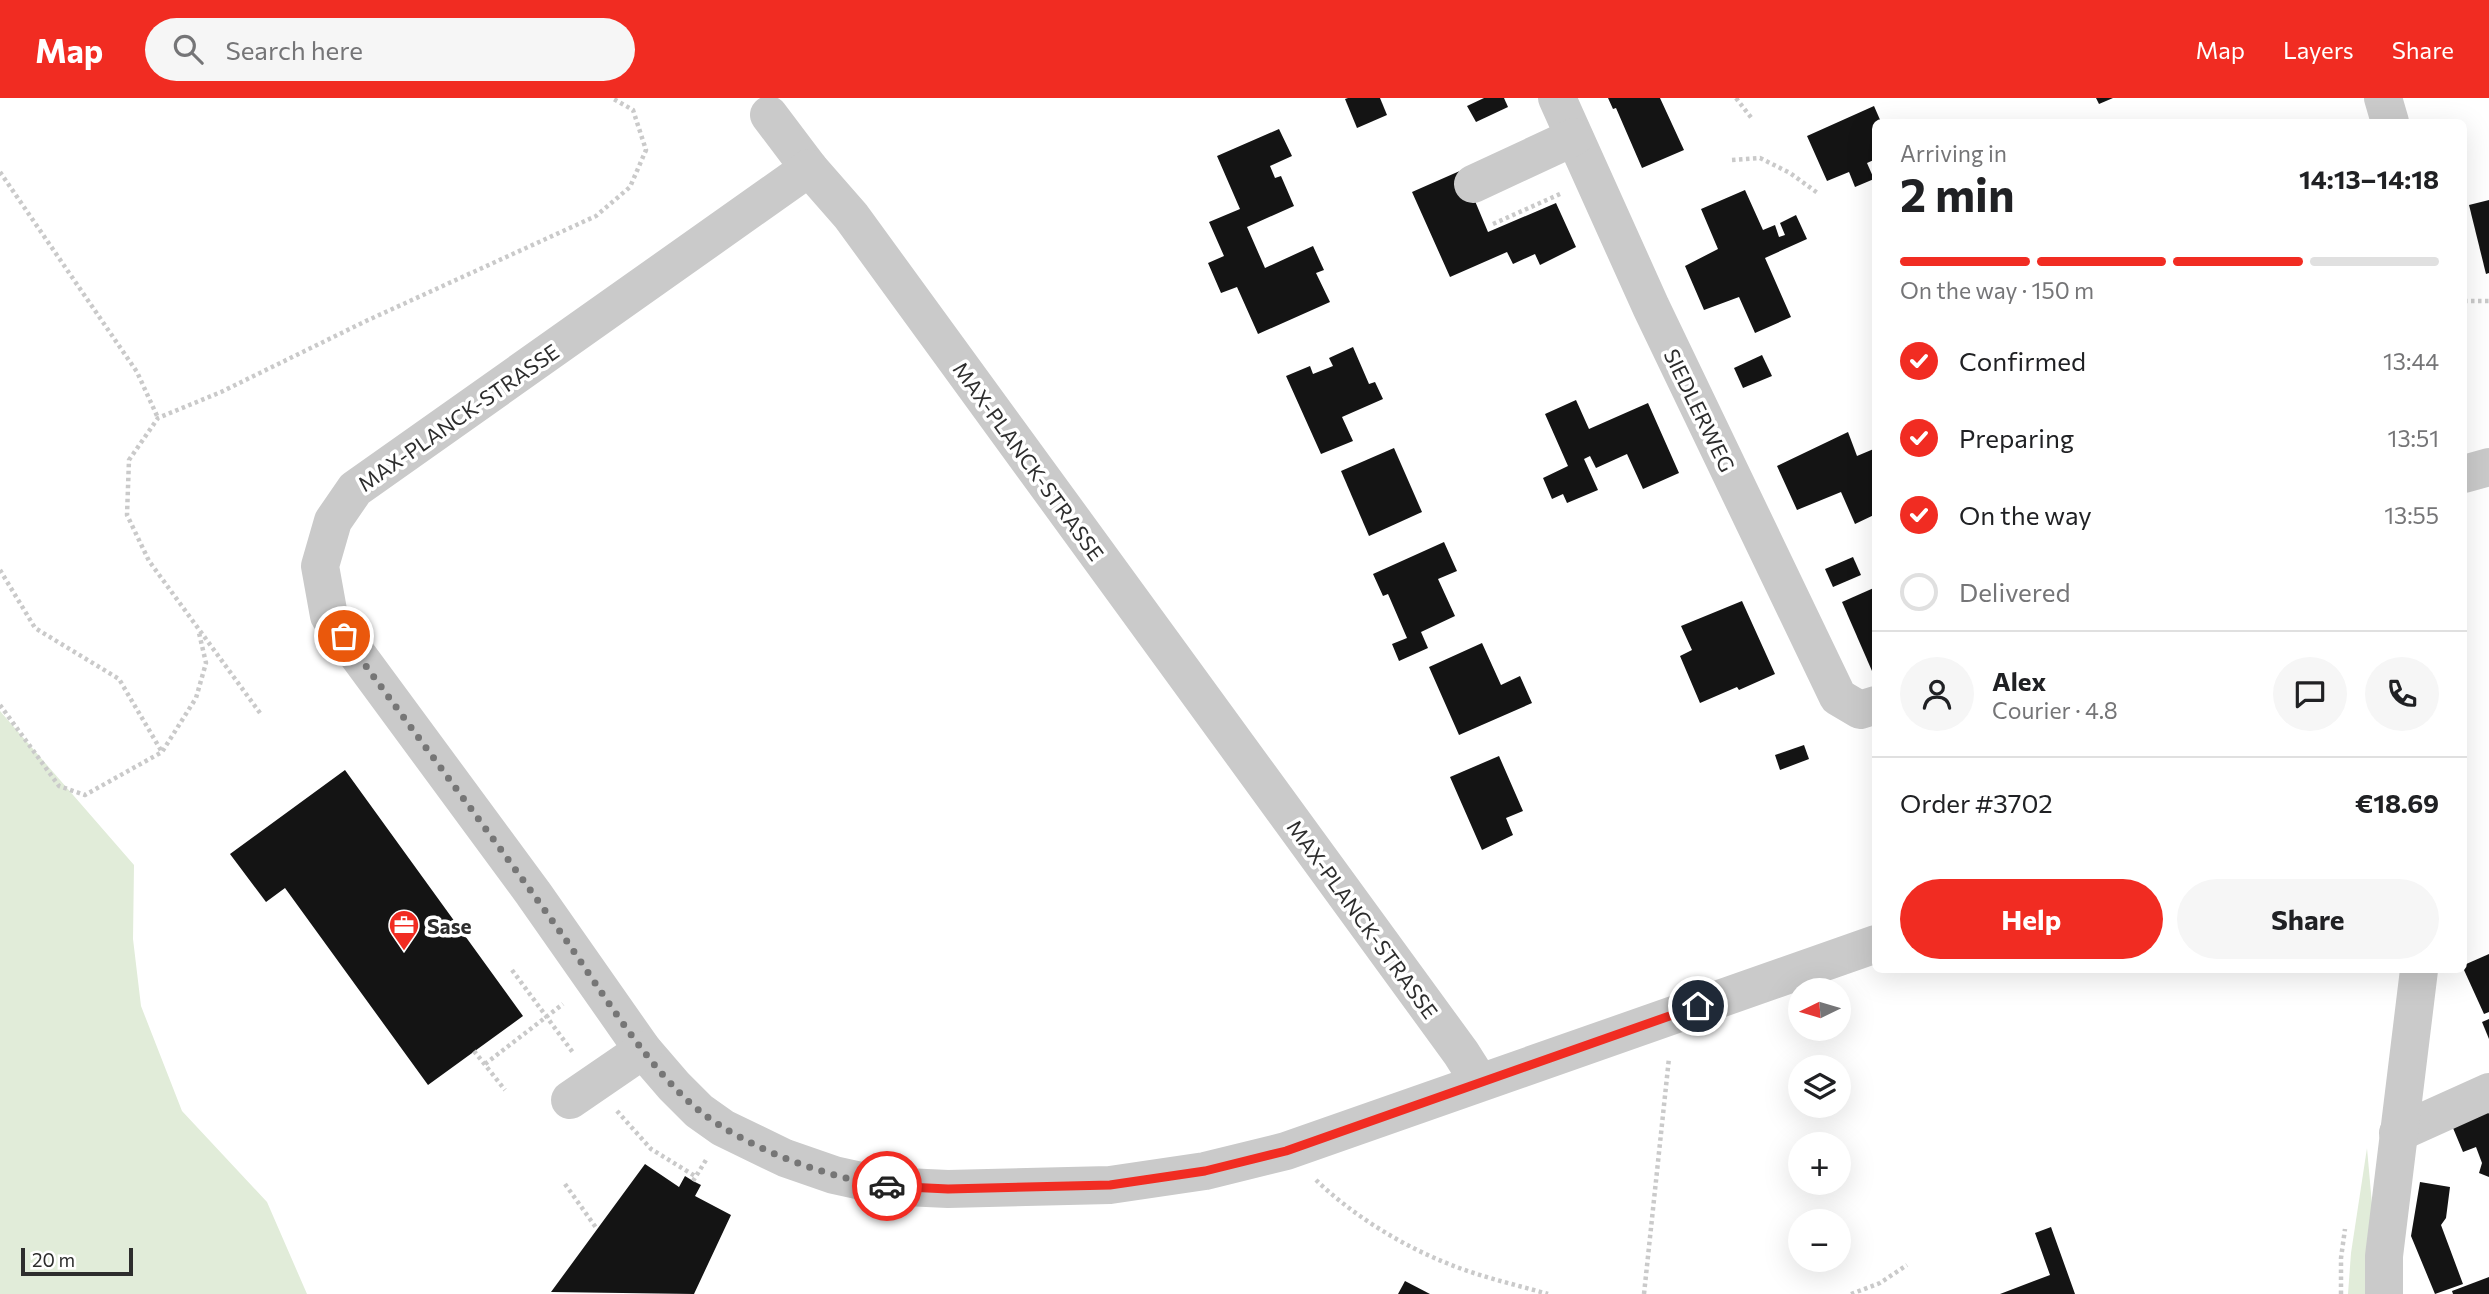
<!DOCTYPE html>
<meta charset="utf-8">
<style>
:root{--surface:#fff;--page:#f6f6f6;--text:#202124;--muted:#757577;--line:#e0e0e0;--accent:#f12c22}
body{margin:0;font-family:Commissioner,sans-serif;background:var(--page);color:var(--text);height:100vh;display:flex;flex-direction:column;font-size:26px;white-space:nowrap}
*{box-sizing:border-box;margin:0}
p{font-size:23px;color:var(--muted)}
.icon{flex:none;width:38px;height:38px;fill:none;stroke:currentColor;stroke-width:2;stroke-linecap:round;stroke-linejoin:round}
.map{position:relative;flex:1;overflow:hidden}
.drawer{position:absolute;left:1872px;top:21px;width:595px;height:854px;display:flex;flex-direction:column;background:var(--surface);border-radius:10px;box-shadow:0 7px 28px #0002}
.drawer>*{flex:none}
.needle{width:46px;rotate:265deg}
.controls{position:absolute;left:1788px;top:880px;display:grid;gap:14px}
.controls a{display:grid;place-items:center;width:63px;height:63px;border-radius:50%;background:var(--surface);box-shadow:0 7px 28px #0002;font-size:35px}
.scale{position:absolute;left:21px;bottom:18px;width:112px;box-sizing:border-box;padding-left:7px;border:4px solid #2d2d2d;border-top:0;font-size:19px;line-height:24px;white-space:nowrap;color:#2d2d2d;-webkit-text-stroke:5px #fff;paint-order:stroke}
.pin{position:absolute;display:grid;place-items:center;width:60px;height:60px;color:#fff;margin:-30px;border:4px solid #fff;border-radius:50%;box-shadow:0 2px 7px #0007}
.courier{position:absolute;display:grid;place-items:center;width:70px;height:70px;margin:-35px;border:5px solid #f12c22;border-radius:50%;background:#fff;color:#222;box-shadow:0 2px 9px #0007}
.overview em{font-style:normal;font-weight:700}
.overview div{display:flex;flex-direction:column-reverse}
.overview{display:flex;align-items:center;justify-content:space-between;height:119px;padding:0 28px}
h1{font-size:46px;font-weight:700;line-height:52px}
.bar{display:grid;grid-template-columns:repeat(4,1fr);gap:10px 7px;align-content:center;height:84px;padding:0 28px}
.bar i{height:9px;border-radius:5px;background:var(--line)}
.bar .selected{background:var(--accent)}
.bar p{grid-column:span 4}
.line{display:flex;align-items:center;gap:18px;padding:0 28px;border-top:2px solid var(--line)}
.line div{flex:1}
.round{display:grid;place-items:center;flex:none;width:74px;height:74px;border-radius:37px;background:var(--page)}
ol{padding:0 28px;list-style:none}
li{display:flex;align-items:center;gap:21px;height:77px}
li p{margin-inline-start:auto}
li .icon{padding:7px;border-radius:50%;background:var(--accent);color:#fff;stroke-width:4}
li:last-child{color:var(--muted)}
li i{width:38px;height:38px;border:4px solid var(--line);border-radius:50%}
.cta{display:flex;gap:14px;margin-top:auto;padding:14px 28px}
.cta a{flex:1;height:80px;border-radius:42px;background:var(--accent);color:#fff;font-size:28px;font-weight:700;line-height:80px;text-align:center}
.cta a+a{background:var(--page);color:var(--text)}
header{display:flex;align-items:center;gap:42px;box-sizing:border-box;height:98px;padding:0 35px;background:var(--accent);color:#fff}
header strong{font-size:33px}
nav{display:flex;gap:38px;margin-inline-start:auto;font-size:24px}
.search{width:490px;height:63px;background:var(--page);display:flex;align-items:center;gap:18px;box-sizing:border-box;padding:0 24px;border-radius:38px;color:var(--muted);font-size:26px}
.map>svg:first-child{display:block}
</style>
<header>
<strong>Map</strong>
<div class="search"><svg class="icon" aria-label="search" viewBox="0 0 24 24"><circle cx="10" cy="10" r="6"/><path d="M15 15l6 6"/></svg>Search here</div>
<nav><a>Map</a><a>Layers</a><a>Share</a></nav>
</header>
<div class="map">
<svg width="2489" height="1196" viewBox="0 0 2489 1196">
<rect width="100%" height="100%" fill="#fff"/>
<g fill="#e1ecd9">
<polygon points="0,613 134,767 133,841 141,908 182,1013 267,1104 307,1196 0,1196"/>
<polygon points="2367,1050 2373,1118 2366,1196 2348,1196 2351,1155"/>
</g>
<g fill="#141414">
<polygon points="1348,0 1380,0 1387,17 1357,30 1345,1"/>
<polygon points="1484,0 1504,0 1508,9 1476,24 1467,8"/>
<polygon points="1608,0 1660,0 1684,52 1642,70 1616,10 1613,11"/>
<polygon points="2096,0 2113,0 2099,6"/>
<polygon points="1874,8 1881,24 1876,24 1876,61 1867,65 1874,81 1855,89 1849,74 1827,83 1807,38"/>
<polygon points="1279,31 1292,58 1270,68 1275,80 1281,78 1294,108 1247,129 1265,170 1313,148 1324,172 1316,175 1330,204 1258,236 1237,189 1221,195 1208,165 1224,158 1209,124 1240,111 1217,58"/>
<polygon points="1462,72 1488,134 1556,105 1576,149 1540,167 1535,156 1513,166 1507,154 1450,179 1412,94"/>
<polygon points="1745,92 1763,132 1775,127 1779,139 1785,137 1780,125 1796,117 1807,141 1765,160 1791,219 1755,235 1739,199 1704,212 1685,168 1718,151 1701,111"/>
<polygon points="2489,102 2489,175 2486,176 2469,107"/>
<polygon points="1353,249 1369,286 1375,284 1383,301 1342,319 1353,343 1321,356 1286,278 1310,268 1313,276 1333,268 1329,260"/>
<polygon points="1762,257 1772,278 1743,290 1734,270"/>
<polygon points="1576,302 1589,331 1648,305 1679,375 1643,391 1627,356 1596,370 1590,358 1584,361 1598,392 1567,405 1563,396 1552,401 1543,380 1568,368 1545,316"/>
<polygon points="1848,334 1857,358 1876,350 1876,416 1855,426 1841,394 1797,412 1777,368"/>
<polygon points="1394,350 1422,414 1369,438 1341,373"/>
<polygon points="1444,444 1457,473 1438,481 1455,518 1421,534 1428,550 1399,563 1392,546 1407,540 1388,496 1383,498 1373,476"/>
<polygon points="1853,459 1861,477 1833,489 1825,471"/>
<polygon points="1876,489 1876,571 1872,573 1842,504"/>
<polygon points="1742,503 1775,576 1739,592 1737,589 1700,605 1680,558 1692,552 1681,528"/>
<polygon points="1482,545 1501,587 1520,578 1532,605 1459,637 1429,569"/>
<polygon points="1804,647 1809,661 1780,672 1775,657"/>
<polygon points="1499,658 1523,713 1506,720 1513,737 1482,752 1450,679"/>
<polygon points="345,672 523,918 428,987 285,790 266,804 230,756"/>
<polygon points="2489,856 2489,914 2484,916 2464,872 2464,867"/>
<polygon points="2489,921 2489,941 2482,924"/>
<polygon points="2488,1014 2489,1016 2489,1079 2479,1075 2482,1065 2476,1049 2463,1054 2453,1030"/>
<polygon points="645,1066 679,1089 685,1078 693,1083 701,1087 695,1098 731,1117 694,1196 551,1194"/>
<polygon points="2420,1084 2450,1089 2446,1120 2441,1127 2463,1186 2435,1196 2411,1138"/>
<polygon points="2051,1129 2075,1196 2000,1196 2050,1177 2035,1135"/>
<polygon points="2489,1179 2489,1196 2453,1196 2452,1193"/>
<polygon points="1405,1183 1430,1196 1398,1196"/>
</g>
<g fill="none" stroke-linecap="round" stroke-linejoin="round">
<g stroke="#cacaca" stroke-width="4.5" stroke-dasharray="3.5 3.5" stroke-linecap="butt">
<polyline points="1736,0 1753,22"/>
<polyline points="1732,62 1760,60 1790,75 1819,96"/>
<polyline points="0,74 137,274 158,320"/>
<polyline points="1493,126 1560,96"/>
<polyline points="2464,203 2489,203"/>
<polyline points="0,472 35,530 119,581 162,654"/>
<polyline points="0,607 59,688 85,697 162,654 196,600 206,565 199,535"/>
<polyline points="260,615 149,463 127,417 129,362 158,320 221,294 366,223 596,118 630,89 646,52 633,12 612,0"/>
<polyline points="512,872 574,956"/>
<polyline points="474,953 505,992"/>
<polyline points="485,966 563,906"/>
<polyline points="617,1013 651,1051 695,1078"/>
<path d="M1316,1082C1350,1115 1399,1146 1444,1164C1477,1178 1513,1186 1548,1196"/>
<polyline points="693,1083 706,1062"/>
<polyline points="565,1086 597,1131"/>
<polyline points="1644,1196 1669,960"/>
<polyline points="1851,1196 1880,1185 1907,1167"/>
<polyline points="2341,1196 2341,1160 2345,1131"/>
</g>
<g stroke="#cacaca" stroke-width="38">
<polyline points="1557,0 1651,209 1838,599 1860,612 1876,607"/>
<polyline points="2383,0 2390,24"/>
<polyline points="769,17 809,70"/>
<polyline points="1473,86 1574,39"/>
<polyline points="2464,376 2489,369"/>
<polyline points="1480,985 1461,955 851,118 809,70 355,391 333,423 320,468 329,518 533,795 643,952 674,988 699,1013 723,1030 785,1060 834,1077 884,1088 948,1091 1110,1087 1205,1073 1286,1053 1876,846"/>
<polyline points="570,1002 643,952"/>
<polyline points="2398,1035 2489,994"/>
<polyline points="2384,1196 2384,1158 2419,872"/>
</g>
</g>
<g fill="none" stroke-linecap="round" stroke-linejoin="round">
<path stroke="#767676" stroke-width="7" stroke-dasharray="0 12.6" d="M344,538C416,637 490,735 561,835C600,890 648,972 701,1014C748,1051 828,1080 887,1088"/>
<polyline stroke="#f12c22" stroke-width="9" points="887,1088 948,1091 1110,1087 1205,1073 1286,1053 1698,908"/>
</g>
<defs>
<g id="office-pin" transform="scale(1.575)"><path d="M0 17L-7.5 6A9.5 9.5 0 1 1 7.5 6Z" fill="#f12c22" stroke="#fff"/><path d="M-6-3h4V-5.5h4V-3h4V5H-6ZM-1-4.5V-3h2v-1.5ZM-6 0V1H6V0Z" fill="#fff"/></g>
</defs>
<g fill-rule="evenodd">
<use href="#office-pin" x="404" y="827"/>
</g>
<g text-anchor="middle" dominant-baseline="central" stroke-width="7" stroke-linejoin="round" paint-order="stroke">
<g font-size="21" fill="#2d2d2d" stroke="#fff">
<text transform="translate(1700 312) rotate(64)">SIEDLERWEG</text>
<text transform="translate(458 319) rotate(-35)">MAX-PLANCK-STRASSE</text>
<text transform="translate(1029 363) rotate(54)">MAX-PLANCK-STRASSE</text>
<text transform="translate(1363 821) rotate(54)">MAX-PLANCK-STRASSE</text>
</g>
<g font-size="21" font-weight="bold" fill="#2d2d2d" stroke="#fff" text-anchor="start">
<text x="427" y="827">Sase</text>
</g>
</g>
</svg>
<div class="controls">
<a><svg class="needle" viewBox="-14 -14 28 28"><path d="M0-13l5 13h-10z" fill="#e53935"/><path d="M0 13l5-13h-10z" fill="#757577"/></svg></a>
<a><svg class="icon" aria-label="layers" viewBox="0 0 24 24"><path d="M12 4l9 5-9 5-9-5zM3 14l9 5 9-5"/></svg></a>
<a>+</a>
<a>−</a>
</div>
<div class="scale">20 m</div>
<div class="pin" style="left:344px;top:538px;background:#ea580c"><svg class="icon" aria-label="bag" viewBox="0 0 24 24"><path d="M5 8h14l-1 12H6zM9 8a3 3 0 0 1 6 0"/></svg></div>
<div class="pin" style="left:1698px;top:908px;background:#1f2937"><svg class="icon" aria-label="home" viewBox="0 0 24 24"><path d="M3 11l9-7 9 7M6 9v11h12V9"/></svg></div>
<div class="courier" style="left:887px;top:1088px"><svg class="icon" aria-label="car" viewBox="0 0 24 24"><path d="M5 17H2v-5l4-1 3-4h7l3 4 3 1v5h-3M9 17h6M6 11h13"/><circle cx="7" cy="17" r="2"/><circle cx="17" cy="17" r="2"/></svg></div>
<section class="drawer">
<div class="overview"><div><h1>2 min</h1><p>Arriving in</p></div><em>14:13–14:18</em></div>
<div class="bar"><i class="selected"></i><i class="selected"></i><i class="selected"></i><i></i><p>On the way · 150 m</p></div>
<ol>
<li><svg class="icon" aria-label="check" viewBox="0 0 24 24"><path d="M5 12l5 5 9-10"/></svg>Confirmed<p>13:44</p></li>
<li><svg class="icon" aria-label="check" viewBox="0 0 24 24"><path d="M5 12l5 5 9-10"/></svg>Preparing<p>13:51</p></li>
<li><svg class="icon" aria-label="check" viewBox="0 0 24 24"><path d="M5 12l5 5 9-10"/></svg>On the way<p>13:55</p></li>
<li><i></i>Delivered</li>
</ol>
<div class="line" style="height:126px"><a class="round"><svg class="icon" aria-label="person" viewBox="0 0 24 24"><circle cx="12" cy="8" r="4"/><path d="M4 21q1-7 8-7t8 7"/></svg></a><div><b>Alex</b><p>Courier · 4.8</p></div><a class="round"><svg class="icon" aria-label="chat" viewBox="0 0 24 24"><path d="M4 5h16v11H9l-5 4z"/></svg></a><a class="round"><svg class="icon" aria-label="phone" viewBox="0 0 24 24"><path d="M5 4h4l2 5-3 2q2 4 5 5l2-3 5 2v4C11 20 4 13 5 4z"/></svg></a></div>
<div class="line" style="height:91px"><div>Order #3702</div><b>€18.69</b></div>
<div class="cta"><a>Help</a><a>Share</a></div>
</section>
</div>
